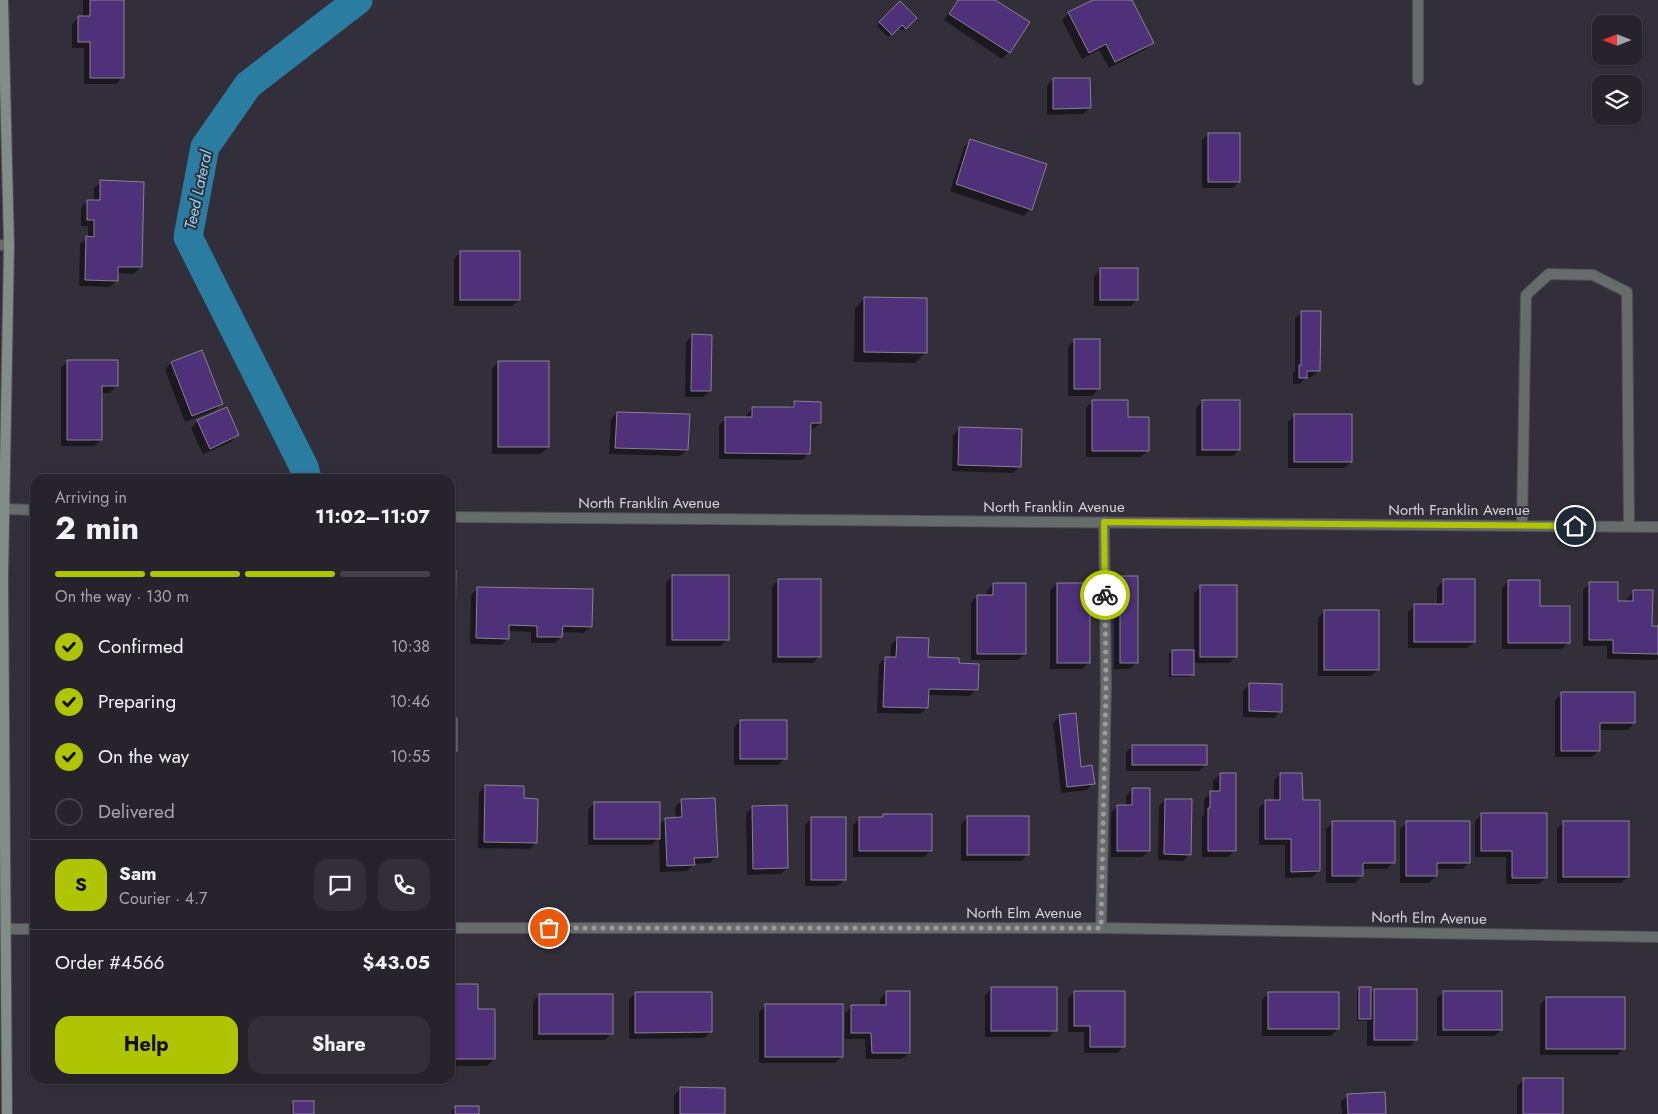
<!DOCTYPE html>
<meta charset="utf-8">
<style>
:root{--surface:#26232c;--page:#322f38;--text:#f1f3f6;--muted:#a4a4a9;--line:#424048;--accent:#afc504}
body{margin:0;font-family:Jost,sans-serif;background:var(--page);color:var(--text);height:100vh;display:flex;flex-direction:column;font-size:19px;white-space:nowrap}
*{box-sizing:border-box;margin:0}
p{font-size:16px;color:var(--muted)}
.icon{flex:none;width:28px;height:28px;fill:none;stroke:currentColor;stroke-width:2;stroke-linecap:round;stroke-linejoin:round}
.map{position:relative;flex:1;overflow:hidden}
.drawer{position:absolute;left:30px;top:474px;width:425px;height:610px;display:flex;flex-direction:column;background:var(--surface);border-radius:15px;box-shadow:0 1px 4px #0004,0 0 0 1px var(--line)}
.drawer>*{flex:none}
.needle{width:32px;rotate:270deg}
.tools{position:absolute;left:1592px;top:15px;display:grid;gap:10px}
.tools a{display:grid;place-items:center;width:50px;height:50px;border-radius:10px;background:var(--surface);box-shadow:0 1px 4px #0004,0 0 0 1px var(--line);font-size:25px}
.pin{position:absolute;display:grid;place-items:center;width:42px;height:42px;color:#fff;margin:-21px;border:2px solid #fff;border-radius:50%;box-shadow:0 1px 5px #0007}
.courier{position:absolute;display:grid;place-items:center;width:50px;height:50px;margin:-25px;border:4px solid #afc504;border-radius:50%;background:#fff;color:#222;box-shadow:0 1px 6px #0007}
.head em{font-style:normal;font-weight:700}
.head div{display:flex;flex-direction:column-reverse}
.head{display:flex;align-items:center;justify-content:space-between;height:85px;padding:0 25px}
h1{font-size:32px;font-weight:700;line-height:38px}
.bar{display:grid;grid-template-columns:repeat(4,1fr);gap:8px 5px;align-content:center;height:60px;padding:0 25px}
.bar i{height:6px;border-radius:4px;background:var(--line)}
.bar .selected{background:var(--accent)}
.bar p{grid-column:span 4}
.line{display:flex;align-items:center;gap:12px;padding:0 25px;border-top:1px solid var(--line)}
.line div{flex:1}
.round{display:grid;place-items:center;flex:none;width:52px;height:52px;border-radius:15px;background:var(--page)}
ol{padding:0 25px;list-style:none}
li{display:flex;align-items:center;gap:15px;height:55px}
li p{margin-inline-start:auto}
li .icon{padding:5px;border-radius:50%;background:var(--accent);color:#111;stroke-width:4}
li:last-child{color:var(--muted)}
li i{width:28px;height:28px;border:2px solid var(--line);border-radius:50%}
.button{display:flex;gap:10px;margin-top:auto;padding:10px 25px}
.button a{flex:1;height:58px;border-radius:15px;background:var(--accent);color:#111;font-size:20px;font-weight:700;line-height:58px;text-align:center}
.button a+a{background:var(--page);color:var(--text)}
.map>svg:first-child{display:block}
</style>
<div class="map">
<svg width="1658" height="1114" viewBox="0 0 1658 1114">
<rect width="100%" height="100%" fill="#332f3a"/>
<g fill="#0007">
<polygon points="83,0 123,0 123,77 116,84 84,84 84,48 72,48 72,24 79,17 83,17"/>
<polygon points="957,0 993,0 1009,52 1002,59 944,20"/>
<polygon points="1095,0 1131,0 1152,43 1146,49 1109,68 1099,50 1082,59 1062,20 1069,13"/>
<polygon points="900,3 915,18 902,31 898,27 888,37 877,26"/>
<polygon points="1053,79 1090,108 1083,114 1047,115 1047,86"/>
<polygon points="1208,134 1239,182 1233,188 1202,188 1202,140"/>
<polygon points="971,140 1030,209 1024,216 950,191 964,147"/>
<polygon points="101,182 140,267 134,274 117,273 116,281 110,287 79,286 80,244 88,238 88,226 81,226 81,207 88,201 94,201 94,188"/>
<polygon points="461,252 519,300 512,306 454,306 454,259"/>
<polygon points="1101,269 1137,299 1131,306 1094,306 1094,276"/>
<polygon points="865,298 925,353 915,363 854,362 855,308"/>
<polygon points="1302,312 1319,370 1312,377 1306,377 1300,384 1293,384 1293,373 1295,371 1295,318"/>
<polygon points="692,336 710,391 703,397 685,397 686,342"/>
<polygon points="1075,340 1098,389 1092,396 1068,396 1068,346"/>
<polygon points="201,351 222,404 215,410 185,422 165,370 171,363"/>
<polygon points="68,361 116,386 110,393 101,393 101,440 94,446 61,446 61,368"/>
<polygon points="498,362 548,447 541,454 492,454 492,369"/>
<polygon points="1093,401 1126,419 1148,450 1141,457 1086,457 1086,408"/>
<polygon points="1202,401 1239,450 1233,456 1196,456 1196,408"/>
<polygon points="795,402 820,423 813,429 809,429 809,454 802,460 719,459 719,425 726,418 746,419 746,415 753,408 789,408"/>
<polygon points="226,409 238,435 231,442 203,454 191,428 198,421"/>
<polygon points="617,413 687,450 680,456 609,454 611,419"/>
<polygon points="1295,415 1351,462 1344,468 1288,468 1288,422"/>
<polygon points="959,429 1020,466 1013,473 952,471 953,435"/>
<polygon points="672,576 727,640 721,646 666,646 666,583"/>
<polygon points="1120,578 1136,663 1130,669 1114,669 1114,584"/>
<polygon points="778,580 820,656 813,663 772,663 772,587"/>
<polygon points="1444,580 1474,642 1467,648 1408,648 1408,612 1415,605 1437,605 1437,587"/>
<polygon points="1508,581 1539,608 1569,642 1562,649 1502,649 1502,588"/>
<polygon points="1590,583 1617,603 1627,603 1627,598 1634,591 1651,627 1658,627 1658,658 1656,660 1607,659 1607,646 1583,646 1583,590"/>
<polygon points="993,584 1025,654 1018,660 971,660 971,603 977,596 987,596 987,590"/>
<polygon points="1057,584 1089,663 1082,669 1050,669 1050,590"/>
<polygon points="1201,587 1236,656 1229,663 1192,663 1192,674 1190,677 1169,677 1169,654 1172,651 1194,651 1194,593"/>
<polygon points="478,588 591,626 584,633 561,632 561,637 555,643 531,643 531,632 508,631 508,638 502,645 470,644 471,595"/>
<polygon points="1325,611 1378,670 1371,676 1318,676 1318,618"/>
<polygon points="897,639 927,658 958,665 976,689 970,696 927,695 927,707 920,714 877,713 879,664 885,658 890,658 891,645"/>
<polygon points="1250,684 1280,711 1274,718 1243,717 1243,691"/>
<polygon points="1562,694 1634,723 1628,730 1599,730 1599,750 1592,757 1555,757 1555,700"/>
<polygon points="1060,716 1080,768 1093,783 1087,790 1061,793 1053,723"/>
<polygon points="450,719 456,751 450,757"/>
<polygon points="740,721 785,758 779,765 734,765 734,728"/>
<polygon points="1133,746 1206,764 1199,771 1126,771 1126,752"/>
<polygon points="1220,774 1235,850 1228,857 1202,857 1202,816 1204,814 1204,799 1210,793 1213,793 1213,781"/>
<polygon points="1280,774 1302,801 1319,871 1312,877 1285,878 1285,845 1259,845 1259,808 1265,802 1274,801 1274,780"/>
<polygon points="485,786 523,800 536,842 530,849 478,848 479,793"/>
<polygon points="1132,789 1149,851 1142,857 1111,857 1111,813 1117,806 1126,806 1126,796"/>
<polygon points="682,800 716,857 710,863 694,864 687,871 660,872 659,838 652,845 588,845 588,810 594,803 658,826 665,819 676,819 675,807"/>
<polygon points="1165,800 1190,854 1183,861 1158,860 1159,806"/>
<polygon points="752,807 787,868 781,874 747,875 746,813"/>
<polygon points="1481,815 1546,878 1539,884 1506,884 1506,857 1475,857 1475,821"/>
<polygon points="884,816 931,851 924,857 853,857 853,825 860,818 881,818"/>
<polygon points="968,817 1028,854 1021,861 961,861 961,824"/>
<polygon points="812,818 845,879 838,886 805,886 805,825"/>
<polygon points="1333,822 1394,862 1387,869 1362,869 1362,876 1355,883 1326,883 1326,829"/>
<polygon points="1407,822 1469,862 1463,869 1436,869 1436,876 1429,883 1400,883 1400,829"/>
<polygon points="1563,823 1628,877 1621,883 1557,883 1557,829"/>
<polygon points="453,986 477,1010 494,1059 487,1066 450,1066 450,989"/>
<polygon points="992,988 1055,1031 1049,1037 985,1037 985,995"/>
<polygon points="1360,988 1370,994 1374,990 1416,1039 1410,1046 1367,1046 1367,1021 1357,1021 1357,991"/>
<polygon points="886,992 909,1053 902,1059 866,1059 865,1039 845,1039 845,1013 852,1006 880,1006 880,999"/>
<polygon points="1075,992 1124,1046 1117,1053 1084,1053 1084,1032 1068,1032 1068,998"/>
<polygon points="1444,992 1501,1030 1494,1036 1437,1036 1437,998"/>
<polygon points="635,993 711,1032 704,1038 629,1039 629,1000"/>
<polygon points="1269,993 1338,1029 1331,1036 1262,1036 1262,1000"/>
<polygon points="539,995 612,1033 605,1040 533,1040 533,1002"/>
<polygon points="1546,998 1624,1048 1617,1055 1540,1055 1540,1005"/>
<polygon points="766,1005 842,1056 835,1063 759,1063 759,1012"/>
<polygon points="294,1079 325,1079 322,1081 294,1081"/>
<polygon points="1524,1079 1562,1114 1517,1114 1517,1086"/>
<polygon points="681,1088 724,1114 674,1114 674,1095"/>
<polygon points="1348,1095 1385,1114 1342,1114 1341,1102"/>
<polygon points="294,1102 313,1114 291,1114 291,1105"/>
<polygon points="455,1108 478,1114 452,1114 452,1110"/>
</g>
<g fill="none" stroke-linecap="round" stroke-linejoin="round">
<polyline stroke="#2a7ca0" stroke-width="29" points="307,479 304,467 188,237 205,147 248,85 358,0"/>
</g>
<g fill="#4e3179" stroke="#86838f">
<polygon points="90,0 124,0 124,78 90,78 90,42 78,42 78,16 90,16"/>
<polygon points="958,0 995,0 1030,22 1010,53 949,14"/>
<polygon points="1093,0 1132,0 1154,43 1115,62 1106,44 1089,53 1068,12"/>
<polygon points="900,1 917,18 906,29 902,25 892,35 879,22"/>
<polygon points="1053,78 1090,78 1091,108 1053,109"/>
<rect x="1208" y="133" width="32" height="49"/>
<polygon points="970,139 1047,164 1032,210 956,184"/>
<polygon points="100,180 144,182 142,267 118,267 118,281 85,280 86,236 94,237 94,220 87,220 87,200 100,200"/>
<rect x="460" y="251" width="60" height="49"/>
<rect x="1100" y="268" width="38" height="32"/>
<polygon points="864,297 927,298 927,353 864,352"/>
<polygon points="1301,311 1321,311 1320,371 1307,371 1307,378 1299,378 1299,365 1301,365"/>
<polygon points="692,334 712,335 711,391 691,391"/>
<rect x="1074" y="339" width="26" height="50"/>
<polygon points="202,350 223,404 192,416 171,362"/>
<polygon points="67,360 118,360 118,386 102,386 102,440 67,440"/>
<rect x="498" y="361" width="51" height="86"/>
<polygon points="1092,400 1128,400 1128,417 1149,417 1149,451 1092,451"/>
<rect x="1202" y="400" width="38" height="50"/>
<polygon points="794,401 821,402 821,423 811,423 810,454 725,453 725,417 752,417 752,407 794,407"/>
<polygon points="227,407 239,435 210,449 197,420"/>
<polygon points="617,412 690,414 688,450 615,448"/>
<rect x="1294" y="414" width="58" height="48"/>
<polygon points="959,427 1022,429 1021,467 958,465"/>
<polygon points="450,570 456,570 455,638 450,638"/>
<rect x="672" y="575" width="57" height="65"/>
<rect x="1120" y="576" width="18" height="87"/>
<rect x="778" y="579" width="43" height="78"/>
<polygon points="1443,579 1475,579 1475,642 1414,642 1414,604 1443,604"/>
<polygon points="1508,580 1540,580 1540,606 1570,606 1570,643 1508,643"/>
<polygon points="1589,582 1618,582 1618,601 1633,601 1633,590 1653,590 1652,626 1658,626 1658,654 1613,653 1613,640 1589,640"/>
<polygon points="993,583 1026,583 1026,654 977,654 977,595 993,595"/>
<rect x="1057" y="583" width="33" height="80"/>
<rect x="1200" y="585" width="37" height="72"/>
<polygon points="477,587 593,589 592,627 563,626 562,637 537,637 537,626 509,625 509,639 476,638"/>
<rect x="1324" y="610" width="55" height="60"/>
<polygon points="897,637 929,638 928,657 959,658 959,663 979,664 978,690 929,689 928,708 883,707 885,657 896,657"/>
<rect x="1172" y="650" width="22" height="25"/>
<polygon points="1249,683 1282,684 1282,712 1249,711"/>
<polygon points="1561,692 1635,692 1635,723 1600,723 1600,751 1561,751"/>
<polygon points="1076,713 1081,767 1092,765 1095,784 1067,787 1059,715"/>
<rect x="450" y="718" width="7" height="33"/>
<rect x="740" y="720" width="47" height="39"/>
<rect x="1132" y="745" width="75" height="20"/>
<polygon points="1220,773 1236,773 1236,851 1208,851 1208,808 1210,808 1210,791 1220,791"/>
<polygon points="1280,773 1302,773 1303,800 1320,800 1320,871 1291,872 1291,839 1265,839 1265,800 1280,800"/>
<polygon points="485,785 524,786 524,798 538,799 537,843 484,842"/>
<polygon points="1132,788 1150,788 1150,851 1117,851 1117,805 1132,805"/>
<polygon points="715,798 718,857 694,858 695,865 667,866 665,818 682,817 681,799"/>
<polygon points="1165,799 1192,799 1191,855 1164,854"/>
<rect x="594" y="802" width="66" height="37"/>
<polygon points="787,805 788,868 753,869 752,806"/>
<polygon points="1481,813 1547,813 1547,878 1512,878 1512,851 1481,851"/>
<polygon points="883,814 932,814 932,851 859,851 859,817 883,817"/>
<rect x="967" y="816" width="62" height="39"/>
<rect x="811" y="817" width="35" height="63"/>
<polygon points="1332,821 1395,821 1395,863 1363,863 1363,876 1332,876"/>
<polygon points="1406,821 1470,821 1470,863 1437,863 1437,876 1406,876"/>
<rect x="1563" y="821" width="66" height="56"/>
<polygon points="453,984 478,984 478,1009 495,1009 495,1059 453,1059"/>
<rect x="991" y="987" width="66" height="44"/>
<rect x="1359" y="987" width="12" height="32"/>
<rect x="1374" y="989" width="43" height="51"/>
<polygon points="886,991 910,991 910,1053 872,1053 871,1033 851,1033 851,1005 886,1005"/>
<polygon points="1074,991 1125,991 1125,1047 1090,1047 1090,1026 1074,1026"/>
<rect x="1443" y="991" width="59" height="39"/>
<polygon points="635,992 712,992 712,1032 635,1033"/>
<rect x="1268" y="992" width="71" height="37"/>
<rect x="539" y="994" width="74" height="40"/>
<rect x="1546" y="997" width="79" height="52"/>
<rect x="765" y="1004" width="78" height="53"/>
<rect x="1523" y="1078" width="40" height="36"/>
<polygon points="680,1087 725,1088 725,1114 680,1114"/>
<polygon points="1385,1092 1386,1114 1348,1114 1347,1094"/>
<rect x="293" y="1101" width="21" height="13"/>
<rect x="455" y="1106" width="24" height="8"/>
</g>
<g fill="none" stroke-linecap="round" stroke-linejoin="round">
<g stroke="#504d57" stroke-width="12">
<g id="lane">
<polyline points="1522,525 1526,295 1549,274 1593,275 1627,292 1629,526"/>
<polyline points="1101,928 1106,686 1104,522"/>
</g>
</g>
<g stroke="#504d57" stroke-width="12">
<g id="street">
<polyline points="1418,80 1418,0"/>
<polyline points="0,245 9,245"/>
<polyline points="5,509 35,510"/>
<polyline points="450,517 1658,527"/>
<polyline points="450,928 1101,928 1658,937"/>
<polyline points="6,929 35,929"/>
</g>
</g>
<g stroke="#504d57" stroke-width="12">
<polyline id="secondary" points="3,0 9,245 3,578 7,1114"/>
</g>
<use href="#lane" stroke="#666c6a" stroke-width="10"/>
<use href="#street" stroke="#666c6a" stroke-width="10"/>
<use href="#secondary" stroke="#828d8a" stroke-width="10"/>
</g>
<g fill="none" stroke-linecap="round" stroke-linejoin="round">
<polyline stroke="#9c9aa1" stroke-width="5" stroke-dasharray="0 9" points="549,928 1101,928 1106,686 1105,595"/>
<polyline stroke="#afc504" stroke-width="6" points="1105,595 1104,522 1575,526"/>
</g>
<g text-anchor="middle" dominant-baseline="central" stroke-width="4" stroke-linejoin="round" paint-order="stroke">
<g font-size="15" fill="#d4d3d9" stroke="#332f3a">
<text x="649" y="503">North Franklin Avenue</text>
<text x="1054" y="507">North Franklin Avenue</text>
<text x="1459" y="510">North Franklin Avenue</text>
<text x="1024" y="913">North Elm Avenue</text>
<text transform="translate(1429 918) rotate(1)">North Elm Avenue</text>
</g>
<g font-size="16" font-style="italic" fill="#8bd4f9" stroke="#332f3a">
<text transform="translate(198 190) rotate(-78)">Teed Lateral</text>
</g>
</g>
</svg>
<div class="tools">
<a><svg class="needle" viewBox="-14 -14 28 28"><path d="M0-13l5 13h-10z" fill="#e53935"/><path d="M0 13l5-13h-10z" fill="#a4a4a9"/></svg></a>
<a><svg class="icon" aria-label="layers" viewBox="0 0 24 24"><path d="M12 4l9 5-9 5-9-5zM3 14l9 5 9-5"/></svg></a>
</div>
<div class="pin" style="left:549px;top:928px;background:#ea580c"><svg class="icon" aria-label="bag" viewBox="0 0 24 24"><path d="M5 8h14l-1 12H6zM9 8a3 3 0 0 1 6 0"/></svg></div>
<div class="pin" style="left:1575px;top:526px;background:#1f2937"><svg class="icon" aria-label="home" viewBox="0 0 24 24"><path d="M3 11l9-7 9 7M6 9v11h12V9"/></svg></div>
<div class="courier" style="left:1105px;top:595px"><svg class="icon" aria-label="bike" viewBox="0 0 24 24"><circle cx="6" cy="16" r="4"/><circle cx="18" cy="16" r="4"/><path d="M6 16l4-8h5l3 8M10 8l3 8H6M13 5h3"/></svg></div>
<section class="drawer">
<div class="head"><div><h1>2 min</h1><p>Arriving in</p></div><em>11:02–11:07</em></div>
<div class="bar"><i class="selected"></i><i class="selected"></i><i class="selected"></i><i></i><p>On the way · 130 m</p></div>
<ol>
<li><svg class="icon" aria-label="check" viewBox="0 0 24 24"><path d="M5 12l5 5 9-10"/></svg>Confirmed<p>10:38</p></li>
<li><svg class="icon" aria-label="check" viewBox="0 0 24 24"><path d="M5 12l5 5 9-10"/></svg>Preparing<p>10:46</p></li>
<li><svg class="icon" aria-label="check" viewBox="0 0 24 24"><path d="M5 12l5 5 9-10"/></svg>On the way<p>10:55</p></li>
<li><i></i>Delivered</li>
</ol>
<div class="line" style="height:90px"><b class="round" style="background:var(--accent);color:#111">S</b><div><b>Sam</b><p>Courier · 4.7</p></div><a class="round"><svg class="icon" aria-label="chat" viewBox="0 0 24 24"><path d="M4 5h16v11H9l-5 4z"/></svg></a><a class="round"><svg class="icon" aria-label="phone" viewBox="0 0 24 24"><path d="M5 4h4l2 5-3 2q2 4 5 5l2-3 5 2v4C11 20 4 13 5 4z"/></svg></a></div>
<div class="line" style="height:65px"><div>Order #4566</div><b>$43.05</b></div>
<div class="button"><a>Help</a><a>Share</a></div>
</section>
</div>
